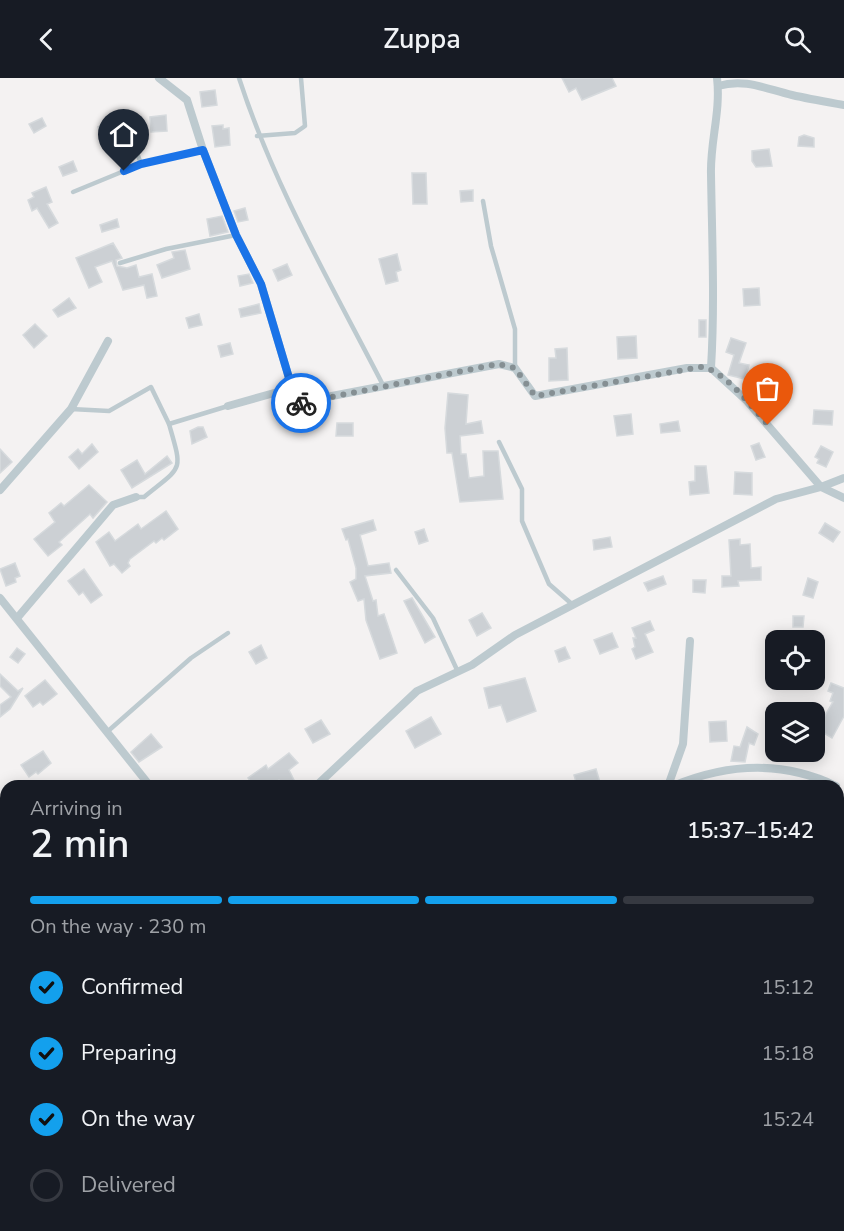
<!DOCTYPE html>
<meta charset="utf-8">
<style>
:root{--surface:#171b24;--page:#242831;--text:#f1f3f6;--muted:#9ea1a6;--line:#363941;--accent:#13a0ed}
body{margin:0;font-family:"Nunito Sans",sans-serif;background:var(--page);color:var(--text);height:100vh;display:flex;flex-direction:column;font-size:22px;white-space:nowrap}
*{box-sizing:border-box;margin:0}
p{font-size:20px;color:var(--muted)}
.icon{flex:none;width:33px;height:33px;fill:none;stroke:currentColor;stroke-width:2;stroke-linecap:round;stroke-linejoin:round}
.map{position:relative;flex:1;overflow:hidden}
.panel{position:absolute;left:0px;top:702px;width:844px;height:452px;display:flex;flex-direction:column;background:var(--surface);border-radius:18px 18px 0 0;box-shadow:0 3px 15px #0003}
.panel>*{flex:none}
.tools{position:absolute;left:765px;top:552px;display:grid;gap:12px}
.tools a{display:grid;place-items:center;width:60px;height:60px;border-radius:12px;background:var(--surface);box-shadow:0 3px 15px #0003;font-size:30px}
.pin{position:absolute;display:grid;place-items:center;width:51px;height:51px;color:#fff;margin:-62px -26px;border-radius:50% 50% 50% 0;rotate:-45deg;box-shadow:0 0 6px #0007}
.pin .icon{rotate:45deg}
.courier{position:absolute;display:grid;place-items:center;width:60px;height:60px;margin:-30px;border:4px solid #1a73e8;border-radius:50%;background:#fff;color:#222;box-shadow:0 2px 8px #0007}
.headline em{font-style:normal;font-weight:600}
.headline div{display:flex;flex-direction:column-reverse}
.headline{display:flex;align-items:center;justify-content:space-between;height:102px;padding:0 30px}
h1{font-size:39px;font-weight:600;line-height:45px}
.bar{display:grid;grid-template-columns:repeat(4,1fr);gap:9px 6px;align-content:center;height:72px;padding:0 30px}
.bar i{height:8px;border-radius:4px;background:var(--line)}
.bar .current{background:var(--accent)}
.bar p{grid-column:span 4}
ol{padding:0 30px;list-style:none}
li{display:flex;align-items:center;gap:18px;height:66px}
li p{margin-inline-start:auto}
li .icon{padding:6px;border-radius:50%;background:var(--accent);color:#111;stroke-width:4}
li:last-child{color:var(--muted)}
li i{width:33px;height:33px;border:3px solid var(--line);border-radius:50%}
header{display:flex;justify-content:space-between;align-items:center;height:78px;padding:0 30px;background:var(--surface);font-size:27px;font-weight:600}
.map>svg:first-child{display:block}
</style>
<header><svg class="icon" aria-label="back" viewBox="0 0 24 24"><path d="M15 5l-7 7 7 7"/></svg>Zuppa<svg class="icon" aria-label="search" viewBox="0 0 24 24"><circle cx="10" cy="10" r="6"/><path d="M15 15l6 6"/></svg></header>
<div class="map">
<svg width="844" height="1153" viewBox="0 0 844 1153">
<rect width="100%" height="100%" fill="#f4f2f2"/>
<g fill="#ccd0d4" stroke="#d6dadd" stroke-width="1.5">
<polygon points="562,0 612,0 616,8 582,22 576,10 569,14"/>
<polygon points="215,12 217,27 202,29 200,14"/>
<polygon points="166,37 167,53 151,54 150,39"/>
<polygon points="42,40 46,48 34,55 29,46"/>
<polygon points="119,41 123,51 102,59 98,49"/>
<polygon points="223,47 223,51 229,50 230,67 215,69 212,48"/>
<polygon points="804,57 814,60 814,69 798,68 799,59"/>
<polygon points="769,71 772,88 756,89 752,83 752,73"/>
<polygon points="73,83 77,93 63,98 59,89"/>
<polygon points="412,95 426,95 427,126 413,126"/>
<polygon points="46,109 52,124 47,126 58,145 49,150 37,130 32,133 28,122 34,119 32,115"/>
<polygon points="473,112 473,123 461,124 460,113"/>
<polygon points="245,130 248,142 238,144 234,133"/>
<polygon points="222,138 228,154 210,158 207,141"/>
<polygon points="117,141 119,149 102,154 100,147"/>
<polygon points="113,165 122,180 116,182 117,188 127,190 136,187 139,199 152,196 157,218 147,220 144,207 123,212 112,183 95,189 102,204 89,210 76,180"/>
<polygon points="185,172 190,191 162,200 157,187 174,180 172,174"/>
<polygon points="397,176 401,192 396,194 398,203 386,206 379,181"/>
<polygon points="287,186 292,197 278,203 273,192"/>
<polygon points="249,196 253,205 240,208 238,198"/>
<polygon points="759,210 760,227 744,228 743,211"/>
<polygon points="69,220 76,230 58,239 53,232"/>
<polygon points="259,226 261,235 241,239 239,231"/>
<polygon points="199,236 202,247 189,250 186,240"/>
<rect x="699" y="242" width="7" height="17"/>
<polygon points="35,246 47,258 34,270 23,257"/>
<polygon points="636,258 637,280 618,281 617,259"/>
<polygon points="731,260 746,265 739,285 749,287 745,301 728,297 734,277 726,274"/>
<polygon points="230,265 233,276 221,279 218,268"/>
<polygon points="567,270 568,302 549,303 549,280 556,280 555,271"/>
<polygon points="448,315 468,317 466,346 481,343 483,355 460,358 461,376 466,376 469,400 484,398 483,373 498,373 503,421 460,424 452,375 447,375 445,350"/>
<polygon points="814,332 833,333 832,347 813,346"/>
<polygon points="631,336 633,356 617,358 614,338"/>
<polygon points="678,343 680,353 661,355 660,346"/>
<polygon points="337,345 353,345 353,358 336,358"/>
<polygon points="198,349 203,349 207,359 192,366 190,353"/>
<polygon points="759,365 765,379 756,382 751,368"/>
<polygon points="92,366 98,374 79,391 69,379 78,371 82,376"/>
<polygon points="821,368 833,374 826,389 817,385 819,381 815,379"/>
<polygon points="0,371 12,384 0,395"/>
<polygon points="167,378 172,385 132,410 121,392 137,382 145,396"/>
<polygon points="695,388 706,388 709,415 690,417 689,404 695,403"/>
<polygon points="735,394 752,395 752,417 734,416"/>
<polygon points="89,407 107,424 93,440 90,436 59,464 62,467 48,478 34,461 55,444 49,435 61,425 64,428"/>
<polygon points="166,433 178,451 164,462 162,460 156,465 154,463 130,481 128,485 130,488 122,495 114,486 110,488 96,464 109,454 115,463 138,446 141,451"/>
<polygon points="373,442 376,452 360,457 368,488 389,485 391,495 365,498 373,523 376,522 378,538 384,536 397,575 380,581 366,542 364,521 358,523 350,504 356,501 356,490 348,461 346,462 342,451"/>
<polygon points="825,445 840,454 833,464 819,455"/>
<polygon points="424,451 428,463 419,466 415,454"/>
<polygon points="610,459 612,469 594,472 593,462"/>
<polygon points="740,461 740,467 750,466 751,490 761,489 761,502 738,503 739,508 722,509 722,498 731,498 729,462"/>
<polygon points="15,485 20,498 15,500 16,504 6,508 0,491"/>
<polygon points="84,491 102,517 91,525 83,514 79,517 68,503"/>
<polygon points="663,498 666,506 648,513 644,505"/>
<polygon points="808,500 818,504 813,520 803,517"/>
<polygon points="693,502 706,502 705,515 693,514"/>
<polygon points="412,520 435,559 425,565 404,523"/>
<polygon points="482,535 491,550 477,558 469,542"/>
<polygon points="793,538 804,538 803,549 793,549"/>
<polygon points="650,543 654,552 645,556 653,574 636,581 632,571 635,569 633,560 636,560 632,550"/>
<polygon points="612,555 618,569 600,576 594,562"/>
<polygon points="261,567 267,580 256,586 249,574"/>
<polygon points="565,569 570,580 559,584 555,573"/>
<polygon points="17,570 25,576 18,585 10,579"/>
<polygon points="0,596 18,613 23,610 10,631 0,639 0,627 11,619 0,608"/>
<polygon points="525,600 536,633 507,644 501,627 489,630 484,610"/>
<polygon points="45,602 57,616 43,627 40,624 33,629 25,618"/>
<polygon points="831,605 844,610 844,638 832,660 817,651 833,624 830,623 833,615 828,613"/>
<polygon points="431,639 441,656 415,670 406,653"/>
<polygon points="321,642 330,656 313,665 305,651"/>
<polygon points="726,643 727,663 710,664 709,644"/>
<polygon points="747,649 758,656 754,667 749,665 745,684 731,683 734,668 740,669"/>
<polygon points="151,656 162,669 139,684 131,674"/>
<polygon points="43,673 51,685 38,696 36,694 29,699 21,687"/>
<polygon points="289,675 298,685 289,692 297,708 282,708 279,702 270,708 254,708 248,700 266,687 268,691"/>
<polygon points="596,691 601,708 577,708 574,697"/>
</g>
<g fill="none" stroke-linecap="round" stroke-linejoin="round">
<g stroke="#bdcacf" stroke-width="4.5">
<path d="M239,0C274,108 331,206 383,307"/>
<polyline points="124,39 141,86 203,72"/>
<polyline points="257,58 295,55 305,48 301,0"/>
<polyline points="73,114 141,86"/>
<polyline points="483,123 491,168 515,251 515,290"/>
<polyline points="120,185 166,171 236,157"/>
<polyline points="71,331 109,333 151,309 169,346 228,328"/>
<polyline points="499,364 522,411 522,443 549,506 573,527"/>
<path d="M136,419H144C183,387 183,395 169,346"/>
<polyline points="396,492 433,540 458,594"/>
<polyline points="107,654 191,580 228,555"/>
</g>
<g stroke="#bdcacf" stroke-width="8">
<polyline points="159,0 187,22 203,72 236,157 261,206 292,310 290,326 499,286 515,290 535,318 687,290 711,290"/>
<path d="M717,0C721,33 710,64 711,96C712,161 715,225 711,290L746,322L821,409L844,420"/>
<path d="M718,8C745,0 766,11 792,17C809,21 827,24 844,27"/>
<polyline points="228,328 292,310"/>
<polyline points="0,412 71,331 108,263"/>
<polyline points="0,520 150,708"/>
<polyline points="18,539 113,427 136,419"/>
<polyline points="316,708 417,613 472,587 515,557 776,421 821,409 844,400"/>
<polyline points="668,708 683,666 690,563"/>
<path d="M673,708C726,686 782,682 836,708"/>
<polyline points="0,825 6,830"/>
<polyline points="838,828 844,817"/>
<polyline points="838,887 844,888"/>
<polyline points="0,985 6,979"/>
<polyline points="838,1004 844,1004"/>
<polyline points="0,1146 11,1153"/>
<polyline points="489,1148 505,1153"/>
<polyline points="104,1153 105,1148"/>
</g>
</g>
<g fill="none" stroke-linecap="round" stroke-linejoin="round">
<path stroke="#858f93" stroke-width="6" stroke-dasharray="0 10.8" d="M301,325L498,286L515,290L535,318L701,289C723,291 753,330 768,347"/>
<polyline stroke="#1a73e8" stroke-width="8" points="124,93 141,86 203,72 236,157 261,206 292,310 290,326 301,325"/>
</g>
</svg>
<div class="tools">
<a><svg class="icon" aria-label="locate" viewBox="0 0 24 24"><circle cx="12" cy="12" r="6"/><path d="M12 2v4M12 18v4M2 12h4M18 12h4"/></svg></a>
<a><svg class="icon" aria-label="layers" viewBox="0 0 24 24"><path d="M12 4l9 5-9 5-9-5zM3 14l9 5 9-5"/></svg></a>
</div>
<div class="pin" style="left:768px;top:347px;background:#ea580c"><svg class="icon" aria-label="bag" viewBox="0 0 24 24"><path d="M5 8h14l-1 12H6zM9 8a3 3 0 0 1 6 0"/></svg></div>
<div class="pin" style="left:124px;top:93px;background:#1f2937"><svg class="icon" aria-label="home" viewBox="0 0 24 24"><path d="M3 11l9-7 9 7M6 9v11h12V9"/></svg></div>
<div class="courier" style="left:301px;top:325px"><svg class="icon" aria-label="bike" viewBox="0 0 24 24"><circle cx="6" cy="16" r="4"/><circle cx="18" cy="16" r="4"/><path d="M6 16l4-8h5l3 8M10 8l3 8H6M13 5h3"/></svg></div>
<section class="panel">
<div class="headline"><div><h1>2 min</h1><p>Arriving in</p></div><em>15:37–15:42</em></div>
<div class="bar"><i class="current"></i><i class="current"></i><i class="current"></i><i></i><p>On the way · 230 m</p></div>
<ol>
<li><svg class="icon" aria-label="check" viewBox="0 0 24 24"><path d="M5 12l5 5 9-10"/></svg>Confirmed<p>15:12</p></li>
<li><svg class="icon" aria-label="check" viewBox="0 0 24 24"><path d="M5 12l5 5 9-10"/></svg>Preparing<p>15:18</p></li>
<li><svg class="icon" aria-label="check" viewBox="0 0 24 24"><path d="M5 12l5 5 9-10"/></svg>On the way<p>15:24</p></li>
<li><i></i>Delivered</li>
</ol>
</section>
</div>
